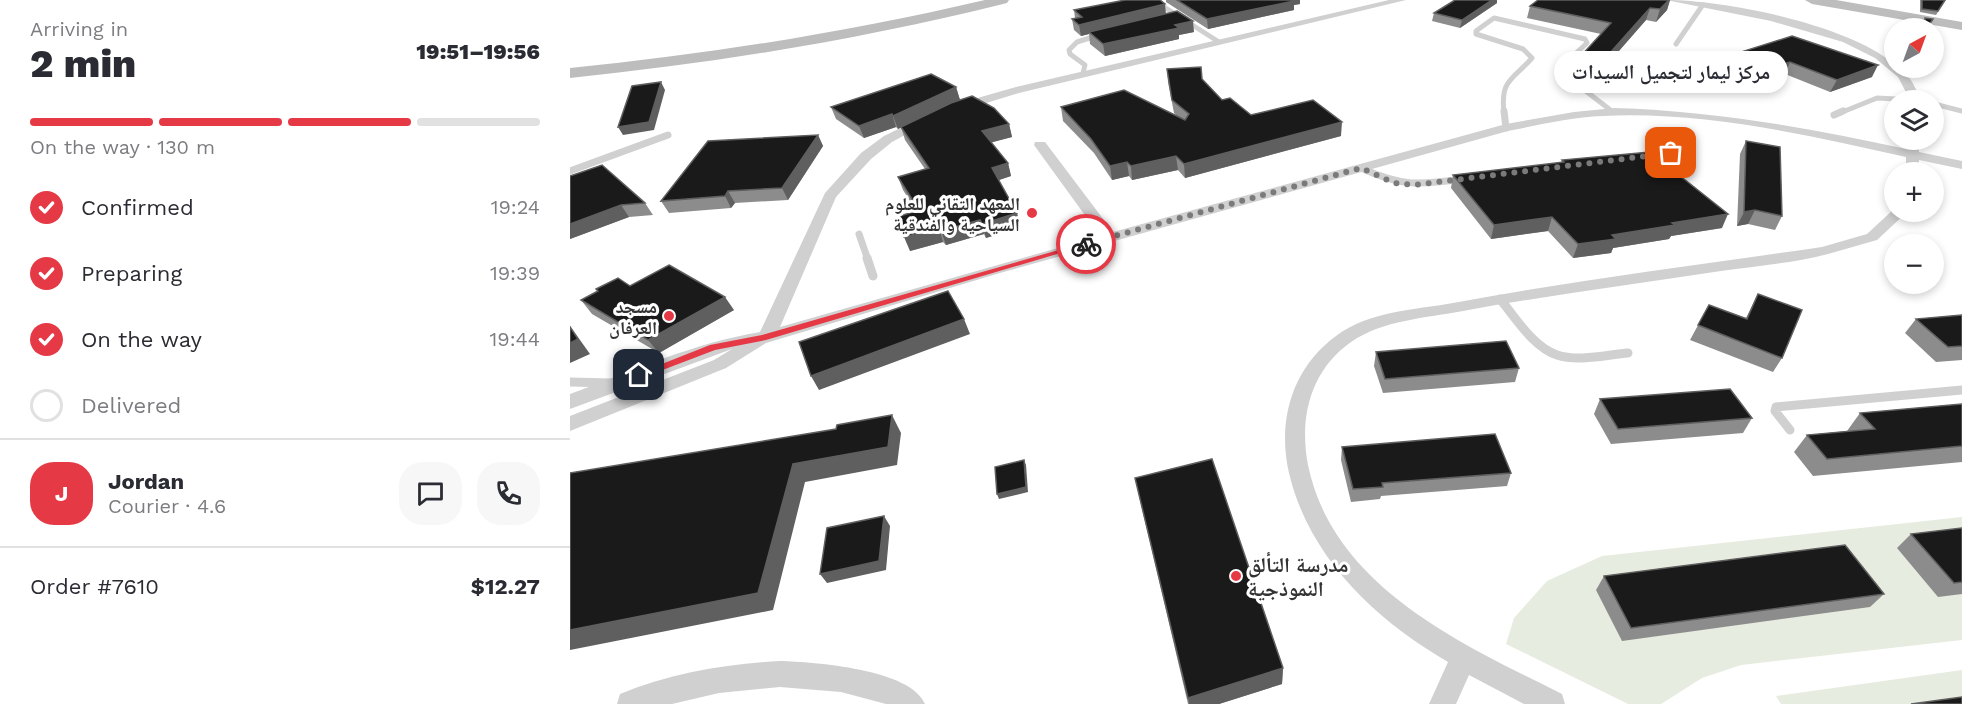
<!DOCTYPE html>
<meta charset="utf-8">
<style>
:root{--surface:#fff;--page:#f7f7f7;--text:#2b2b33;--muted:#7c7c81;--line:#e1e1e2;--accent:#e63946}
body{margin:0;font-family:"Work Sans","Noto Naskh Arabic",sans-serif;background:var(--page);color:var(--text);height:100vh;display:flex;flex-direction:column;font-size:22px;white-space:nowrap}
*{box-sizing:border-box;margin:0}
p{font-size:20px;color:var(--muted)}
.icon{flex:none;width:33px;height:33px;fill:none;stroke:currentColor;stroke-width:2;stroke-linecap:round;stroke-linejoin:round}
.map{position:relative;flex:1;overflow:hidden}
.panel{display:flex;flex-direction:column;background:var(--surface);width:570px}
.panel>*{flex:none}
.needle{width:39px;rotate:41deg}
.controls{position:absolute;left:1314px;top:18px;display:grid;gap:12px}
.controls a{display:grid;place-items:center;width:60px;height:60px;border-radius:50%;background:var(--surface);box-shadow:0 3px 9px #0003;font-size:30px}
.pin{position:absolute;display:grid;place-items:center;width:51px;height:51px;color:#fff;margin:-26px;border-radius:12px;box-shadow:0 3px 9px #0006}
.courier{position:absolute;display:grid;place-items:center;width:60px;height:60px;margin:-30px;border:4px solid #e63946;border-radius:50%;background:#fff;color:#222;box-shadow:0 2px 8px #0007}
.bubble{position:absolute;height:42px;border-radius:21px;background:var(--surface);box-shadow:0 3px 9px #0003;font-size:20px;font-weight:800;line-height:42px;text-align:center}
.overview em{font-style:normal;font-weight:800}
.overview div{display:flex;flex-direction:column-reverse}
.overview{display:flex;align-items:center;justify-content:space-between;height:102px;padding:0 30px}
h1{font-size:39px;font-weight:800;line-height:45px}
.bar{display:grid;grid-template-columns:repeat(4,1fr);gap:9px 6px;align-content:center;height:72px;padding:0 30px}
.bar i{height:8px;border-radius:4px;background:var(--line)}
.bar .active{background:var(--accent)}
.bar p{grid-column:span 4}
.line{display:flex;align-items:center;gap:15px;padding:0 30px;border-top:2px solid var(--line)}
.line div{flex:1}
.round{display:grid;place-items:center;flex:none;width:63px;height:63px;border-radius:24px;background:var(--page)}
ol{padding:0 30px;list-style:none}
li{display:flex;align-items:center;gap:18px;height:66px}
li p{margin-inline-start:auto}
li .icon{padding:6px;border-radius:50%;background:var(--accent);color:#fff;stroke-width:4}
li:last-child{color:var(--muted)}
li i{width:33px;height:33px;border:3px solid var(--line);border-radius:50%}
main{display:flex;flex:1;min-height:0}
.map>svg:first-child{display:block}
</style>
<main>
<section class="panel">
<div class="overview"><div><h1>2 min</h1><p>Arriving in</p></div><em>19:51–19:56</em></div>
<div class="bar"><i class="active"></i><i class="active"></i><i class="active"></i><i></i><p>On the way · 130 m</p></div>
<ol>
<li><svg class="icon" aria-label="check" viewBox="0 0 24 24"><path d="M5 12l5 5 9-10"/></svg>Confirmed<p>19:24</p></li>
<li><svg class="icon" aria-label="check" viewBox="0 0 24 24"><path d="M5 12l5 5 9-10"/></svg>Preparing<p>19:39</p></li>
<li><svg class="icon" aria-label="check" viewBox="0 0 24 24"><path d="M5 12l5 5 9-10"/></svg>On the way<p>19:44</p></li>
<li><i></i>Delivered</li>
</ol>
<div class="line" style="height:108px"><b class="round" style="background:var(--accent);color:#fff">J</b><div><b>Jordan</b><p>Courier · 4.6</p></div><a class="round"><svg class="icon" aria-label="chat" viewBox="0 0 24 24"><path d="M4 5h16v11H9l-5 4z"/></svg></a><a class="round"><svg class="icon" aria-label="phone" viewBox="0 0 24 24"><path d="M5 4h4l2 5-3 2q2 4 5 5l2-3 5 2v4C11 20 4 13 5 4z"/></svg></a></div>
<div class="line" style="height:78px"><div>Order #7610</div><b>$12.27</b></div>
</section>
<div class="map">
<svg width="1392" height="704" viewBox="0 0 1392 704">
<rect width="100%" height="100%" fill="#fff"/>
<g fill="#e6ecdf">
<polygon points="1392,517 1392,640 1171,665 1132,678 1091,704 1058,704 936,644 944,618 977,581 1032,556"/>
<polygon points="1392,670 1392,704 1211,704 1206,696"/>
</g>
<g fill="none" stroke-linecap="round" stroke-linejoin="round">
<g stroke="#d0d0d0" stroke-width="5">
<polyline points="591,5 649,42"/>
<polyline points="1106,44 1132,6"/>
<polyline points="513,73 515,65 500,54 499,50 507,42 529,35"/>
<polyline points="1364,104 1392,111"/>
<path d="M934,113C930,79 943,80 962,58L953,49L906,34V31L924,18L1015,39L1017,43L991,67V72L1043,112"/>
<polyline points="1270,113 1307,98 1345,100"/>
</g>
<g stroke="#d0d0d0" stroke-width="7">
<polyline points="934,111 936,128"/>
<polyline points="1264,115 1273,111"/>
<polyline points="1074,156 1109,152"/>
<path d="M791,168C832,187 850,185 893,179"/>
<polyline points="0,171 98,135"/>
<polyline points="289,234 298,260"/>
</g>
<g stroke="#d0d0d0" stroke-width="9">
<polyline points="297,258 303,276"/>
<path d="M930,299C946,318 963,347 987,355C1008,362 1036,355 1058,353"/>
<polyline points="0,382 41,383"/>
<polyline points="1220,430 1205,411 1206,407 1392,390"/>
</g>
<g fill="#d0d0d0" fill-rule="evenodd">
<polygon points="819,0 836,0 449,93 387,112 381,108 383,105 446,87"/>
<path d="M1096,0C1157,0 1278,25 1324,64V68C1339,69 1345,88 1351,100H1340L1328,77L1305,58L1273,42L1201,21Z"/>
<path d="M1045,108C1144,111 1240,128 1336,149L1337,140H1349V152L1392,161V169L1349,160L1348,172H1336V157C1237,135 1134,111 1033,116C1001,117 969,125 938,131L430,273L196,343L156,368L0,431V416L144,360L162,349L0,409V394C62,371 124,343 190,332L255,193L291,153L314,136L349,119H357L359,122L322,142L301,159L266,197L210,327L530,236L464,145L465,142H475L543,232L936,124L1004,112Z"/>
<path d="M1324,209V212H1337L1307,240L1258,254C1224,263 1187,266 1151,271C1066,284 979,295 893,311C856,318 813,320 781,342C740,371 729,418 738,465C763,587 892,644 992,694L995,704H954L899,675L886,704H859L878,662C806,620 739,558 719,473C707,421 722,368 766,336C799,311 844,310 883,303C1005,280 1129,265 1252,247L1297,234Z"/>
<path d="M210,661C244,662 341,669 355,704H316L271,692L210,687L149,693L102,704H47L50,694C101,673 156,664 210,661Z"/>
</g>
<g fill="#bdbdbd" fill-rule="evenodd">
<path d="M415,0H439L437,3C293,39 147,63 0,78V68C140,54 278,32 415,0Z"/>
<polygon points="1235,0 1266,0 1392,22 1392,30 1242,4"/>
</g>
</g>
<g fill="#8c8c8c">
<polygon points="596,0 730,0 730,4 724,5 724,10 638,29 596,2"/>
<polygon points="885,0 927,0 927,3 890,28 862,21 864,13"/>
<polygon points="968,0 1100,0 1097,10 1086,22 1076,20 1027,76 1005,71 1009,58 1031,34 957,18 960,6"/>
<polygon points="1350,0 1376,0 1366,15 1350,12"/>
<polygon points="504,10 596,13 624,32 609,35 609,39 535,56 520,44 519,34 511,36 504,30 502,19 505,18"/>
<polygon points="1355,18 1358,28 1350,28 1350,25"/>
<polygon points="1222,36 1302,77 1260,92 1215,74 1159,91 1126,77 1130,65"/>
<polygon points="597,69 632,79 652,100 681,115 771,136 615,178 608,170 562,180 559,176 542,180 524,153 493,121 491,107 607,116 604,113 598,82"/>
<polygon points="386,87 390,100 439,124 442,137 421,142 438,163 441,176 429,180 451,227 416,238 414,234 376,245 373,242 340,251 346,211 333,190 328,177 355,169 335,140 331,127 328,129 326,127 294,138 266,119 261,107"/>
<polygon points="248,135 253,146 218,200 165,203 161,208 99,213 91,201"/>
<polygon points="1176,141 1212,216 1205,230 1178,224 1167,226 1170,154"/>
<polygon points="992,160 1152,228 1101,236 1099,239 1043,248 1041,253 1003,258 978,231 921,239 881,188 883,175 991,163"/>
<polygon points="0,176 75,203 83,215 59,217 0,239"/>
<polygon points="60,286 164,310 89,353 22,314 11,300 28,291 26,289"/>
<polygon points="1188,294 1212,358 1203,372 1120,340 1139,305 1176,318"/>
<polygon points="1392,315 1392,360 1366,362 1335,333 1346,319"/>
<polygon points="806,352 949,368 945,382 813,393 804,366"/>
<polygon points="1030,399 1182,418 1173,433 1041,444 1024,414"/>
<polygon points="1392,404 1392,462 1243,476 1224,452 1237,435 1277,431 1290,413"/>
<polygon points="772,447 941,473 937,486 811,496 810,499 781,502 771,460"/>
<polygon points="565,478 713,668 712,684 649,704 618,704 569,496"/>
<polygon points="1392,528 1392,594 1368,597 1327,548 1341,534"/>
<polygon points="1034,576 1314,594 1300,607 1052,641 1026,590"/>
</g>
<g fill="#5f5f5f">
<polygon points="718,0 730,0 730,4 724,5 724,10 638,29 637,19"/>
<polygon points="922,0 927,0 927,3 890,28 892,20"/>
<polygon points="1099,0 1100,0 1097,10 1086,22 1090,9"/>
<polygon points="595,4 596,14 519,32 519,34 511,36 509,25"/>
<polygon points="1080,8 1076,20 1027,76 1031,63"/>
<polygon points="623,21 624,32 609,35 609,39 535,56 533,44 605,25"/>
<polygon points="1220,62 1215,74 1159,91 1164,79"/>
<polygon points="1308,65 1302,77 1260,92 1267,80"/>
<polygon points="91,82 95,90 84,130 53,135 48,127"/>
<polygon points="386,87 390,100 328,129 323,116"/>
<polygon points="322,114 326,127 294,138 289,126"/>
<polygon points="772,122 771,136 615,178 614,164"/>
<polygon points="439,124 442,137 416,144 412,131"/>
<polygon points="248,135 253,146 218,200 212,188"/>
<polygon points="606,156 608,170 562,180 561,166"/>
<polygon points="557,162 559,176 542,180 540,166"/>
<polygon points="438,163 441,176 426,181 422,168"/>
<polygon points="158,191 165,203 161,208 155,196"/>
<polygon points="51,205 59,217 0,239 0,224"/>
<polygon points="1185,210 1178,224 1167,226 1174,212"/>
<polygon points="447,213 451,227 416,238 412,224"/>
<polygon points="1158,214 1152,228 1101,236 1099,239 1043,248 1041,253 1003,258 1008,244 1042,235 1102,223"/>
<polygon points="982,217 978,231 921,239 924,225"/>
<polygon points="410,220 414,234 376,245 371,231"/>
<polygon points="369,228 373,242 340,251 334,237"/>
<polygon points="155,297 164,310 89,353 78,340"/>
<polygon points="394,319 400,334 249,390 241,376"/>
<polygon points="0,326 20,354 0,363"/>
<polygon points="322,415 331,433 327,465 235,482 203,610 0,650 0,630 223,464"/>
<polygon points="454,460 456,465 458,492 429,499 427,494"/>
<polygon points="314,516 320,526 316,570 257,583 250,574"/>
<polygon points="713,668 712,684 649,704 619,704 618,698"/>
</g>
<g fill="#1a1a1a" stroke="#5f5f5f" stroke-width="1.5">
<polygon points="555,0 590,0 595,4 509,25 502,19 512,17 504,10"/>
<polygon points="607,0 723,0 724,1 637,19"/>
<polygon points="885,0 922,0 892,20 864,13"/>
<polygon points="968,0 1099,0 1090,9 1080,8 1031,63 1009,58 1041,23 960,6"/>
<polygon points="1352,0 1375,0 1368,11 1352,9"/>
<polygon points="607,11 623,21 605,25 609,28 533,44 519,32"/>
<polygon points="1355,18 1363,19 1357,28 1355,28"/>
<polygon points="1222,36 1308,65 1267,80 1220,62 1164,79 1130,65"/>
<polygon points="631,67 632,79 652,100 660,98 681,115 743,100 772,122 614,164 606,156 561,166 557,162 540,166 521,139 491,107 554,90 615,120 619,114 602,100 597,69"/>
<polygon points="361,74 386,87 323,116 322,114 289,126 261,107"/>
<polygon points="91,82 79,122 48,127 62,86"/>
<polygon points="402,96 424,108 439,124 412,131 438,163 422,168 447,213 412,224 410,220 371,231 369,228 334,237 327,217 349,210 328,177 359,168 331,127 381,103"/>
<polygon points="248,135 212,188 158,191 155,196 91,201 138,141"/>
<polygon points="1176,141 1210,147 1212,216 1185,210 1174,212"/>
<polygon points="1080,152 1158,214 1102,223 1105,225 1042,235 1046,239 1008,244 982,217 924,225 883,175 994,162 992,160"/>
<polygon points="32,165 75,203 51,205 0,224 0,176"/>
<polygon points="99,265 155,297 78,340 11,300 28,291 26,289 48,278 60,286"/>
<polygon points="378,291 394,319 241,376 229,342"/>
<polygon points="1188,294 1232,310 1212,358 1128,325 1139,305 1177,319"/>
<polygon points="1392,315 1392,346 1378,347 1346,319"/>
<polygon points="0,327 8,339 0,343"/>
<polygon points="936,341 949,368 815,379 806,352"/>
<polygon points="1160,389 1182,418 1048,429 1030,399"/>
<polygon points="1392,404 1392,446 1257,459 1237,435 1305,429 1290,413"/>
<polygon points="322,415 318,447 223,464 188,593 0,630 0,473 266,429 267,425"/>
<polygon points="925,434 941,473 812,483 813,487 783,489 772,447"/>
<polygon points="642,459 713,668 618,698 565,478"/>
<polygon points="454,460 456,487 427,494 425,467"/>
<polygon points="314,516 309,561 250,574 257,528"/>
<polygon points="1392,528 1392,582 1384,583 1341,534"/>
<polygon points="1275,545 1314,594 1061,628 1034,576"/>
<polygon points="1392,697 1392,704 1341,704"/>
</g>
<polygon fill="#e63946" points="513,243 521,244 196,340 145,350 69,379 64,375 140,345 192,335"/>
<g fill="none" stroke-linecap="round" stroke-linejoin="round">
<polyline stroke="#7a7a7a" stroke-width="6" stroke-dasharray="0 10.8" points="516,244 791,168 824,183 844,185 1101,153"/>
</g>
<g fill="#e63946" stroke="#fff" stroke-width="2">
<circle cx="462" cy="213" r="6"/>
<circle cx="99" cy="316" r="6"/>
<circle cx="666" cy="576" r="6"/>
</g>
<g text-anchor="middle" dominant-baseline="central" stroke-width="6" stroke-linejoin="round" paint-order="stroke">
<g font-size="18" font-weight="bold" fill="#333" stroke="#fff" text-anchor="end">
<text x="450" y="203">المعهد التقاني للعلوم<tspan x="450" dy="21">السياحية والفندقية</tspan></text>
<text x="87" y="306">مسجد<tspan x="87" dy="21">العرفان</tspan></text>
</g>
<g font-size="21" font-weight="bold" fill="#333" stroke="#fff" text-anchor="start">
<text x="678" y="564">مدرسة التألق<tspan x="678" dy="24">النموذجية</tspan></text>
</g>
</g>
</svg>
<div class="controls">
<a><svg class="needle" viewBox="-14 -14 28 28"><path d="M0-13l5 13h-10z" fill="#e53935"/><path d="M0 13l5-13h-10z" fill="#7c7c81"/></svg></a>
<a><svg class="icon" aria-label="layers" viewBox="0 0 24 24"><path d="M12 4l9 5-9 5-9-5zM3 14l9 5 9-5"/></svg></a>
<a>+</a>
<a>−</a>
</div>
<div class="pin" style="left:1101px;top:153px;background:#ea580c"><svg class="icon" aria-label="bag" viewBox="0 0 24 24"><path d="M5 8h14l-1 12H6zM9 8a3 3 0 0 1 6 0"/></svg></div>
<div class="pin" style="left:69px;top:375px;background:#1f2937"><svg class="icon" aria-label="home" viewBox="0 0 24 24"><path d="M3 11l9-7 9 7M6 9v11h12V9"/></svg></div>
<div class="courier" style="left:516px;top:244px"><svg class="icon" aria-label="bike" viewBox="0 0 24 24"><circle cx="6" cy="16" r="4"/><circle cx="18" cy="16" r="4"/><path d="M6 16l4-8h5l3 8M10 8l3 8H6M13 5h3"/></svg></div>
<div class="bubble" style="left:984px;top:51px;width:234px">مركز ليمار لتجميل السيدات</div>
</div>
</main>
